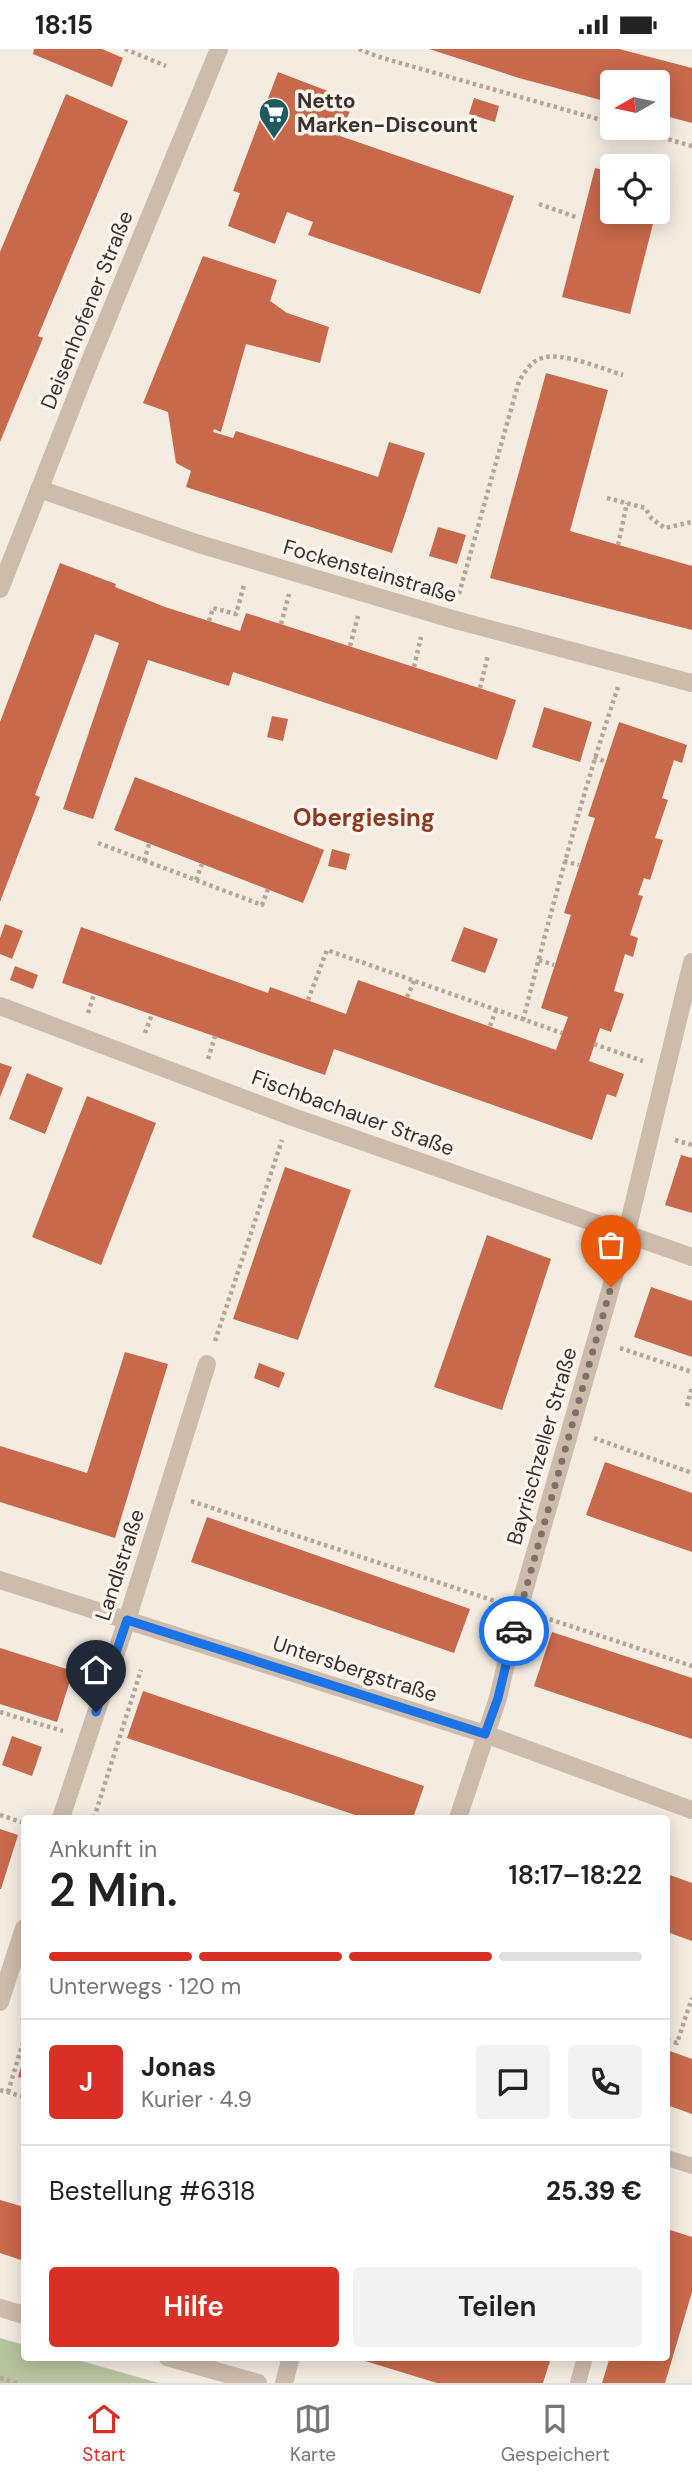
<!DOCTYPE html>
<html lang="de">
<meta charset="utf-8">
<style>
:root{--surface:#fff;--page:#f2f2f2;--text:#222;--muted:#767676;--line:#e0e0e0;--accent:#d93025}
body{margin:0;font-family:"DM Sans",sans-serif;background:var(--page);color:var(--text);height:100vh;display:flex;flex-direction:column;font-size:26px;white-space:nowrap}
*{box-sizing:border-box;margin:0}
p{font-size:23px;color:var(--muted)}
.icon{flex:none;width:38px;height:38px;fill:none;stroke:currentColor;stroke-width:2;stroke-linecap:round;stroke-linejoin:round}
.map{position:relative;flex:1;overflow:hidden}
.sheet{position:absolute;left:21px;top:1766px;width:649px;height:546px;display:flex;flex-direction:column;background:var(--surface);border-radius:7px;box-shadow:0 4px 18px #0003}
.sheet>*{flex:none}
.needle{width:46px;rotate:261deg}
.controls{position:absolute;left:600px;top:21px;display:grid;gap:14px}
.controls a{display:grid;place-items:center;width:70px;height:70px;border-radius:7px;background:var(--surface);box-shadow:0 4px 18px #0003;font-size:35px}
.pin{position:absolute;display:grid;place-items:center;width:60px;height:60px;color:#fff;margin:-72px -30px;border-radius:50% 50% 50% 0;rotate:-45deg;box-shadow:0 0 7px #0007}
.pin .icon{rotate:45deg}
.courier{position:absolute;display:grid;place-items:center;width:70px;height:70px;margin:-35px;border:5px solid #1a73e8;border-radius:50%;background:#fff;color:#222;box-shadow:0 2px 9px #0007}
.head em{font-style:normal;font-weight:600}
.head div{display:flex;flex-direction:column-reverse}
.head{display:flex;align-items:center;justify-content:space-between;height:119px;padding:0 28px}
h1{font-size:46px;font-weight:600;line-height:52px}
.bar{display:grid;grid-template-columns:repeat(4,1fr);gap:10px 7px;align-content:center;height:84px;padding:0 28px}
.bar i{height:9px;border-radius:5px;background:var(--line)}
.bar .on{background:var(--accent)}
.bar p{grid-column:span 4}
.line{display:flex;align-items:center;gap:18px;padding:0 28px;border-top:2px solid var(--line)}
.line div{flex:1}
.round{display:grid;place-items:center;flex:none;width:74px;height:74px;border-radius:7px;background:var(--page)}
.action{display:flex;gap:14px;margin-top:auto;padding:14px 28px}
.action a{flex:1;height:80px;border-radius:7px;background:var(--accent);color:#fff;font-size:28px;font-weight:600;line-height:80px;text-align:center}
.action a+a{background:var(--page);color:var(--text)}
.status{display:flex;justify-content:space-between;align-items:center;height:49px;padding:0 35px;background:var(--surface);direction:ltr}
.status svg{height:19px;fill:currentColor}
.tab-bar{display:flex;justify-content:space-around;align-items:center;height:98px;border-top:2px solid var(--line);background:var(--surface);font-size:19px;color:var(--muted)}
.tab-bar a{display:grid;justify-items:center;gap:4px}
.tab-bar .on{color:var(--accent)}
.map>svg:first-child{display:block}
</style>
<div class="status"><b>18:15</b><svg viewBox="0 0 49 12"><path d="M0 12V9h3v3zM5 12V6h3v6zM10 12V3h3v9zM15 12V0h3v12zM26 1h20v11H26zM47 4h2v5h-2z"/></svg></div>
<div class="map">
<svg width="692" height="2334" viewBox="0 0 692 2334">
<rect width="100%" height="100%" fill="#f4ebe1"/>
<polygon fill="#b8c4a0" points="0,2289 24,2296 24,2308 67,2308 159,2334 0,2334"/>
<g fill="#c8694b">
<polygon points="34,0 102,0 123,9 112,38 33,5"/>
<polygon points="429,0 619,0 692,19 692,74 658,65 658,33 612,33 612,54 519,29"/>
<polygon points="278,23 354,52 340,87 514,147 480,245 308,186 313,173 287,163 275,195 228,177 240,144 233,142"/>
<polygon points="66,45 128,72 38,287 43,289 0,393 0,203"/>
<polygon points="474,49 499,57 495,73 469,65"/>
<polygon points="595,119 612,123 612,163 656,163 630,265 562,248"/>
<polygon points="203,207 277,231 270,252 287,264 329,278 320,314 246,295 221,383 214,380 213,383 233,389 236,382 378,428 389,393 425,404 392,504 186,438 191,422 176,414 168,363 143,354"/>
<polygon points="546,324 608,341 570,482 692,517 692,581 490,529"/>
<polygon points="438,478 466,486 457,515 429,507"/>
<polygon points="60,514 116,535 115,538 165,558 240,582 246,564 516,651 497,711 233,623 229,637 148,611 93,770 63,760 119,594 95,585 35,746 40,748 0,853 0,673"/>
<polygon points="544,658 592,673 580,713 532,698"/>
<polygon points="272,667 288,670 283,692 267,688"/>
<polygon points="619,673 687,696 682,714 674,711 662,749 668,751 655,789 663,791 650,831 644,829 638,846 643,847 630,886 638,889 633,908 625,905 614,942 624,945 611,983 600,979 589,1012 624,1025 616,1048 607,1045 592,1091 334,1000 325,1026 62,934 81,878 268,944 270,938 346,965 358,931 556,1001 568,968 541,959 571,866 564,864 595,769 588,767"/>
<polygon points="135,728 324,801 303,854 114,781"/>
<polygon points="332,800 350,805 346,821 328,817"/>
<polygon points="5,875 23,882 12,910 0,905 0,889"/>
<polygon points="464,878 498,890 485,924 451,912"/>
<polygon points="15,917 38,926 33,940 10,931"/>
<polygon points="0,1014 12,1018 0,1048"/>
<polygon points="27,1024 63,1039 45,1085 9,1070"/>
<polygon points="87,1047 156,1074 101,1216 32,1188"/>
<polygon points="681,1106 692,1109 692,1164 665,1156"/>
<polygon points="285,1118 351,1141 298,1291 233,1270"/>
<polygon points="487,1186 551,1210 502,1361 434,1338"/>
<polygon points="651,1238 692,1252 692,1308 634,1288"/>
<polygon points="125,1303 168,1315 115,1489 0,1453 0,1397 87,1424"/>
<polygon points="259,1314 285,1324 279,1339 254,1329"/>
<polygon points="605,1413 692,1444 692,1503 586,1466"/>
<polygon points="207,1468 470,1560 454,1604 191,1513"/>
<polygon points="552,1583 692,1629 692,1690 534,1637"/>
<polygon points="0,1599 73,1622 57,1673 0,1655"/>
<polygon points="143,1642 424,1737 413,1769 364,1769 127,1689"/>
<polygon points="12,1687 42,1698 32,1727 2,1716"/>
<polygon points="0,1780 18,1786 1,1840 0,1840"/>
<polygon points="667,1825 692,1834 692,1892 667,1883"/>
<polygon points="667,2001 692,2010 692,2065 667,2056"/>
<polygon points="24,2008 24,2030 18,2028"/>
<polygon points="0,2151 24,2158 24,2212 0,2204"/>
<polygon points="667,2180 692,2188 692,2243 665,2334 602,2334 610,2308 667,2308"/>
<polygon points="352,2308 536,2308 550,2312 543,2334 437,2334"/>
</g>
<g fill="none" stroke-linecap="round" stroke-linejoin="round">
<g stroke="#b9a596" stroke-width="4.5" stroke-dasharray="3.5 3.5" stroke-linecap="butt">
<polyline points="125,0 166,17"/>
<polyline points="359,0 379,8 612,74"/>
<polyline points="628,79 692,97"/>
<polyline points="539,155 576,168"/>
<polyline points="607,449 645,459 652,470 665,479 692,473"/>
<polyline points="618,496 627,454"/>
<path d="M459,545L519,332C525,323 531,312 542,309C561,302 603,320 623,326"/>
<polyline points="209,572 213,559 236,565 244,536"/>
<polyline points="281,575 289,545"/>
<polyline points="350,597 358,567"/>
<polyline points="414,618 421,588"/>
<polyline points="480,639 488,606"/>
<polyline points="594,708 606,713"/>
<polyline points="98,794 262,856 268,840"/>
<polyline points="144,812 149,795"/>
<polyline points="564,812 579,816"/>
<polyline points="196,831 202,815"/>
<polyline points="539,911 554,916"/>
<polyline points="407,948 414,932"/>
<polyline points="308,951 327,901 562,984"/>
<polyline points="88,964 94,945"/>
<path d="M523,971C552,859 581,748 618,638"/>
<polyline points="490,977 496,961"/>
<polyline points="145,984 152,965"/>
<polyline points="594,995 643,1012"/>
<polyline points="208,1010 215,987"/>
<polyline points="675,1091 692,1096"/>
<polyline points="215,1292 282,1091"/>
<polyline points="620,1299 692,1323"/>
<polyline points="687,1357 692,1338"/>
<polyline points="594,1389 692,1424"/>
<polyline points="191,1452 495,1552"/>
<polyline points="543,1568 692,1617"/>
<polyline points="0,1663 63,1682"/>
<polyline points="0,1766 24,1774"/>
<polyline points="94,1769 141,1621"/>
<polyline points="667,1991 677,1994 692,1949"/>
<polyline points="0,2041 24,2048"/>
<polyline points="8,2043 24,1990"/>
<polyline points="0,2329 17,2334"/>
</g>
<g stroke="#cdbbac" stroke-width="16">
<polyline points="667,2109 692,2117"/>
<polyline points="578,2334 585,2308"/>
</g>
<g stroke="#cdbbac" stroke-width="18">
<polyline points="39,440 199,495 452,570 692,634"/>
<polyline points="0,540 90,312 219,0"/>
<polyline points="0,957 290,1067 692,1208"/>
<polyline points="0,1531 485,1685 692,1761"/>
<polyline points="61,1769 127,1571 207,1315"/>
<polyline points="458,1769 498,1649 519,1560 626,1186 692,913"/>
<polyline points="0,1953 24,1879"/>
<polyline points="0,2259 24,2266"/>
<polyline points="167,2308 258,2334"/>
<polyline points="284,2334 291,2308"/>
</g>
</g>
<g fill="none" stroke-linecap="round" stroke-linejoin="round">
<polyline stroke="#7c716b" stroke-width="7" stroke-dasharray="0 12.6" points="514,1582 611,1238"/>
<polyline stroke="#1a73e8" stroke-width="9" points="96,1663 127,1571 485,1685 498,1649 514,1582"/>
</g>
<defs>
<g id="supermarket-pin" transform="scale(1.575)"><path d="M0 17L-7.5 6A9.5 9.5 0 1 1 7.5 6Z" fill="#1f5a5e" stroke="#fbf5ee"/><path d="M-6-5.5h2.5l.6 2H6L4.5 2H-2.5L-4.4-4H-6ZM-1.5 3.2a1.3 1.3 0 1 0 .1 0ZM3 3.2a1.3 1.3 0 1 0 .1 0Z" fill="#fff"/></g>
</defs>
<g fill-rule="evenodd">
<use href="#supermarket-pin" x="274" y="64"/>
</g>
<g text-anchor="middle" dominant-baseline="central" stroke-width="7" stroke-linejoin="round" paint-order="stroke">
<g font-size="21" font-weight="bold" fill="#3b302b" stroke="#fbf5ee" text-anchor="start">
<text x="297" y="52">Netto<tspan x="297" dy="24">Marken-Discount</tspan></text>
</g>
<g font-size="21" fill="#3b302b" stroke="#fbf5ee">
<text transform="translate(87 261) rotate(-68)">Deisenhofener Straße</text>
<text transform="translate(370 522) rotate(16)">Fockensteinstraße</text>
<text transform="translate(353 1064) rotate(20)">Fischbachauer Straße</text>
<text transform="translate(542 1397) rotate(-74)">Bayrischzeller Straße</text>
<text transform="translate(120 1516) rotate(-72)">Landlstraße</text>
<text transform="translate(355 1620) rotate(18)">Untersbergstraße</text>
</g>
<g font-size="24" font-weight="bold" fill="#8c3b22" stroke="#fbf5ee">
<text x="364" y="768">Obergiesing</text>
</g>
</g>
</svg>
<div class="controls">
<a><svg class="needle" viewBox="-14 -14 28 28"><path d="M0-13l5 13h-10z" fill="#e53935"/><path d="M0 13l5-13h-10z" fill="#767676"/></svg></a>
<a><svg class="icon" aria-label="locate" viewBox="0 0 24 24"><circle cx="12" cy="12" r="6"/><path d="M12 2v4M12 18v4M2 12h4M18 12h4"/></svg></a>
</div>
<div class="pin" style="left:611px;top:1238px;background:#ea580c"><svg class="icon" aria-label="bag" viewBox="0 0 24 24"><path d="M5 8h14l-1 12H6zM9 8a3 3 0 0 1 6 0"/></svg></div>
<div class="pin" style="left:96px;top:1663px;background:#1f2937"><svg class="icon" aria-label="home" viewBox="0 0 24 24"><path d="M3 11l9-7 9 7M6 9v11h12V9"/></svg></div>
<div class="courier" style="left:514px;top:1582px"><svg class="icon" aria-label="car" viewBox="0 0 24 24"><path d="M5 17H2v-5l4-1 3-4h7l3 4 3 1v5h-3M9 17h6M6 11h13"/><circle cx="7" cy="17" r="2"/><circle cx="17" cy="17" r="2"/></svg></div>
<section class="sheet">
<div class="head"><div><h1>2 Min.</h1><p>Ankunft in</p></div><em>18:17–18:22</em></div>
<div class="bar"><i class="on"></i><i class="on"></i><i class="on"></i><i></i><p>Unterwegs · 120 m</p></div>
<div class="line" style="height:126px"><b class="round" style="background:var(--accent);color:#fff">J</b><div><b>Jonas</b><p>Kurier · 4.9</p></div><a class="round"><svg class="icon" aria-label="chat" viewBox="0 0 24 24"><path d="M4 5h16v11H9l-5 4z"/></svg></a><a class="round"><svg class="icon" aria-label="phone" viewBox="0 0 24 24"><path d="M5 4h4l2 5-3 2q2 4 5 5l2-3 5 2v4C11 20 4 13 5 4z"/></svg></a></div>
<div class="line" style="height:91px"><div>Bestellung #6318</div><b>25.39 €</b></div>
<div class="action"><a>Hilfe</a><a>Teilen</a></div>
</section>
</div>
<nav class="tab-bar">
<a class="on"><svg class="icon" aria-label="home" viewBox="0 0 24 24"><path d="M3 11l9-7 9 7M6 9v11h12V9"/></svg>Start</a>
<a><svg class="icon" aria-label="map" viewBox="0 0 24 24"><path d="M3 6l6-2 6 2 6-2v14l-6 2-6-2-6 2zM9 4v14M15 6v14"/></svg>Karte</a>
<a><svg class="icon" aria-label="saved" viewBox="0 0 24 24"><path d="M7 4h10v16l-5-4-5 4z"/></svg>Gespeichert</a>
</nav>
